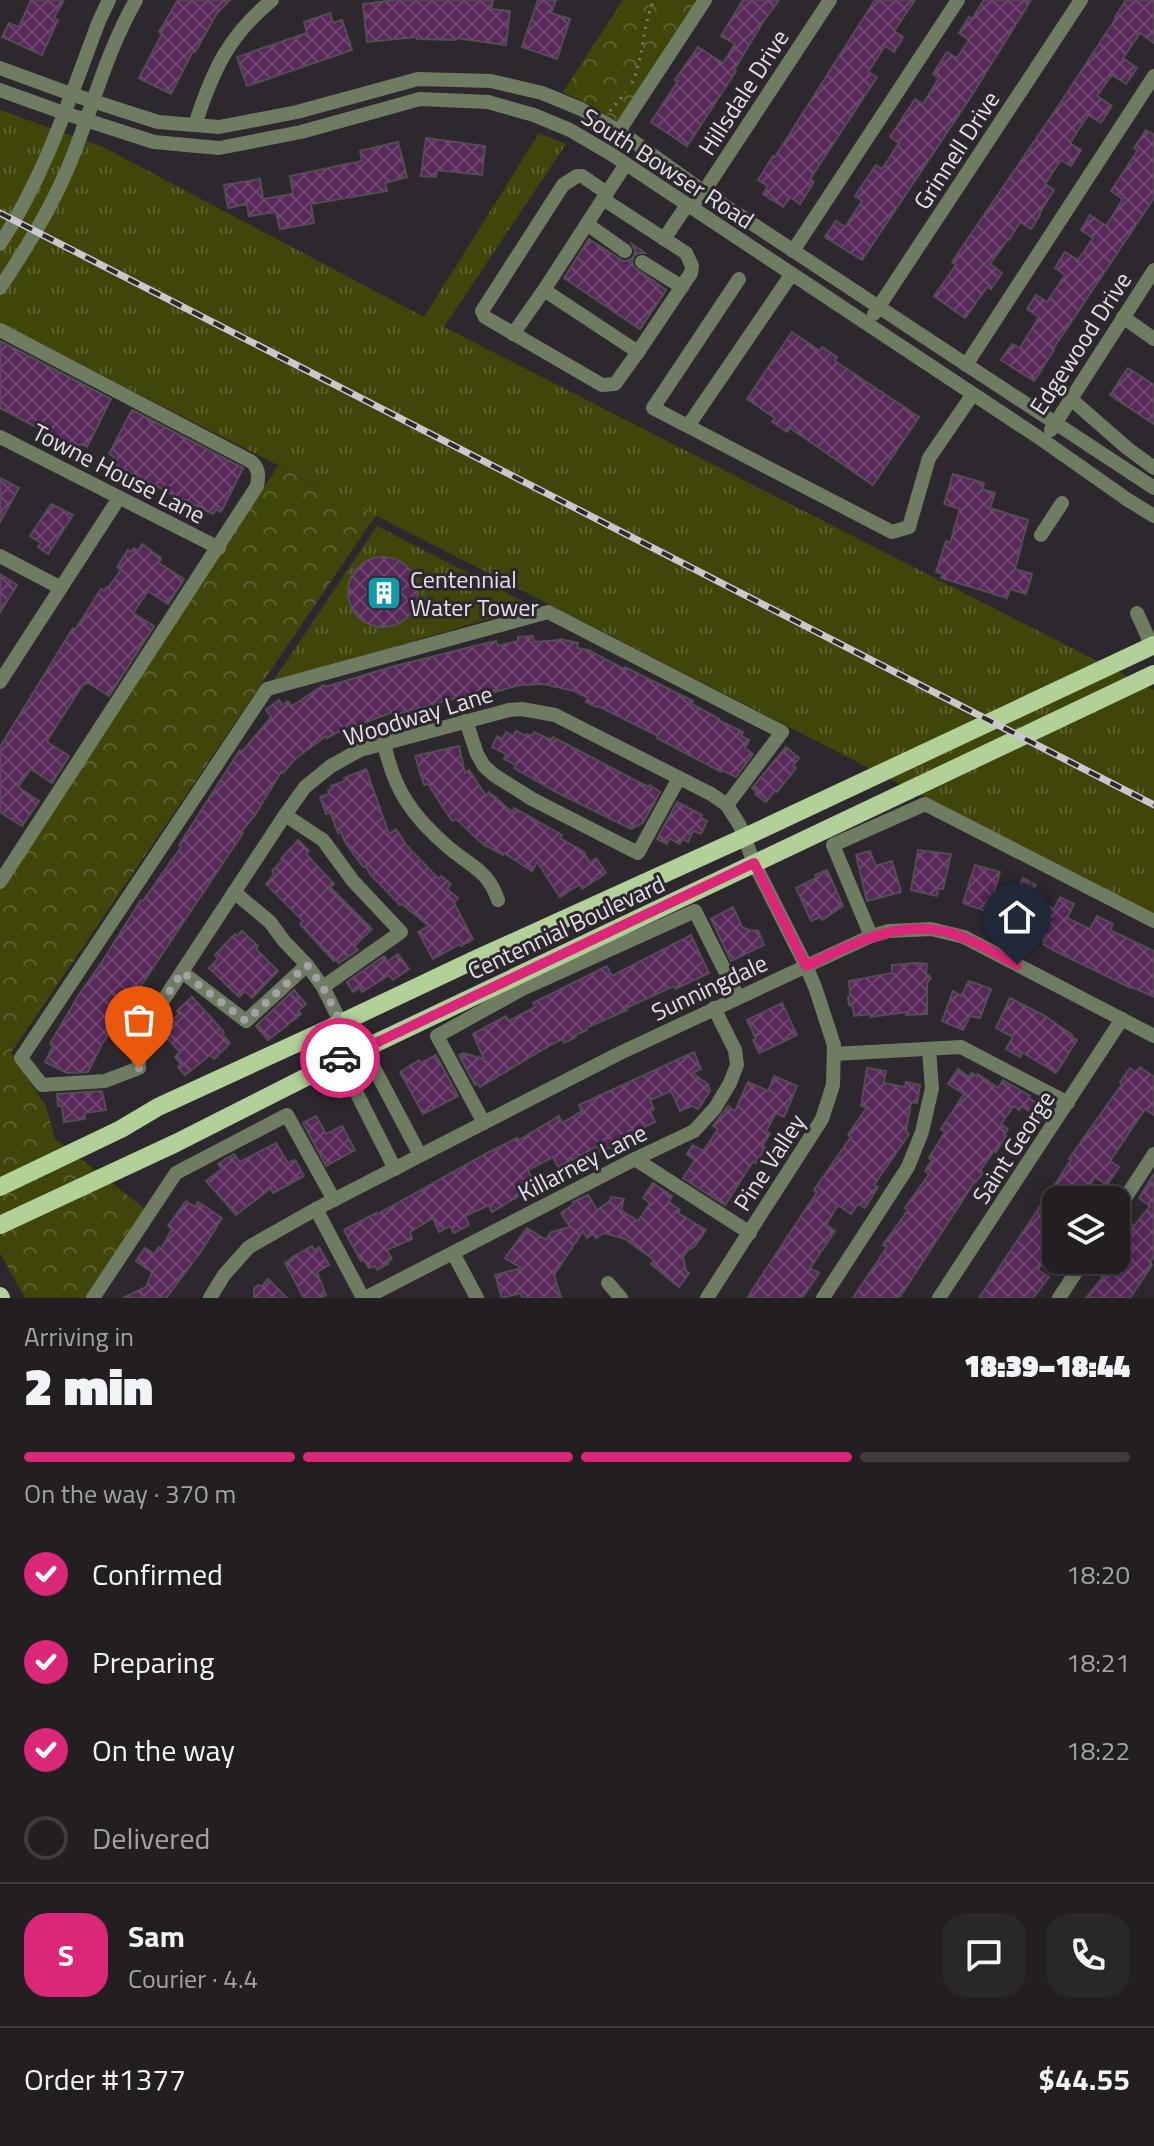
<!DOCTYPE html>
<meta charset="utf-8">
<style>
:root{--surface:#221e22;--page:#2a272a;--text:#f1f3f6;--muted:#a2a2a5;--line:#3f3c40;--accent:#db2777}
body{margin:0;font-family:"Titillium Web",sans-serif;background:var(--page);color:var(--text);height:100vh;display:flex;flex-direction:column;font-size:30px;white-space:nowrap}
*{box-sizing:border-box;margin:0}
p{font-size:26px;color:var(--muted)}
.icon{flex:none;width:44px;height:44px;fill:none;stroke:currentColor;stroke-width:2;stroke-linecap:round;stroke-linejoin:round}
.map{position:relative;height:1298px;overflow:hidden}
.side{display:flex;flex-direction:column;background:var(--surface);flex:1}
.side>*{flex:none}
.controls{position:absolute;left:1042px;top:1186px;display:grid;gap:16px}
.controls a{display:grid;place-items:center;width:88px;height:88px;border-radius:16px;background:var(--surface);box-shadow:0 4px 20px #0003,0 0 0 2px var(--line);font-size:40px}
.pin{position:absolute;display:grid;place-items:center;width:68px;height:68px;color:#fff;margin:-82px -34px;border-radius:50% 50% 50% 0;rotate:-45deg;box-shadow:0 0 8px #0007}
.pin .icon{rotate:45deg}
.courier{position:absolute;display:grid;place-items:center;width:80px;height:80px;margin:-40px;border:6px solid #db2777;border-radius:50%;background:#fff;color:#222;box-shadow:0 2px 10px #0007}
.summary em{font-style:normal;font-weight:800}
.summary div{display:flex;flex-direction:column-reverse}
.summary{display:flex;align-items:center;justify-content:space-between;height:136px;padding:0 24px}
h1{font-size:52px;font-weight:800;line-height:60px}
.bar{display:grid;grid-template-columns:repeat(4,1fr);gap:12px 8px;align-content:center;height:96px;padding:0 24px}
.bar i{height:10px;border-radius:6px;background:var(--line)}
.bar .active{background:var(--accent)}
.bar p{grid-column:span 4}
.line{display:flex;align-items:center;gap:20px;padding:0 24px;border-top:2px solid var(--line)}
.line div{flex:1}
.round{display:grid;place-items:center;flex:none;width:84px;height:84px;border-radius:24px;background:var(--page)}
ol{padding:0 24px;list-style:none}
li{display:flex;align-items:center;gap:24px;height:88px}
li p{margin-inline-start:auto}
li .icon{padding:8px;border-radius:50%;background:var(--accent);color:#fff;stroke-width:4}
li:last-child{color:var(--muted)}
li i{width:44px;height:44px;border:4px solid var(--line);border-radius:50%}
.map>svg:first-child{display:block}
</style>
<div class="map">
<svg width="1154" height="1298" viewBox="0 0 1154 1298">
<defs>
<pattern id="grass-tufts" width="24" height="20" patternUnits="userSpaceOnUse" patternTransform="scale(2)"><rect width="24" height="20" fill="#40450a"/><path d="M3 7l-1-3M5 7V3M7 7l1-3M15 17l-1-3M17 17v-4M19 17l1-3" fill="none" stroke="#5b602e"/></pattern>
<pattern id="park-crowns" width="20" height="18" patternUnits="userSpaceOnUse" patternTransform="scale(2)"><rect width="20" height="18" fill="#40450a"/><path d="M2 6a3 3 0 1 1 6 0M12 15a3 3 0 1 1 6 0" fill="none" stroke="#5b602e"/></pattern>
<pattern id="building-cross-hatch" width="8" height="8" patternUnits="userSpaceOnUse" patternTransform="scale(2)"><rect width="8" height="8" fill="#562758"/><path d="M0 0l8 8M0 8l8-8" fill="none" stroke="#6e4670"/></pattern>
</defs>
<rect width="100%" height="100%" fill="#2d282e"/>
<g fill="url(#grass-tufts)">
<polygon points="0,110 103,147 424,317 539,133 566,144 444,327 1154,690 1154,914 0,323"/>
<polygon points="377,526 532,606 272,683"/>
</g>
<g fill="url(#park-crowns)">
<polygon points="623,0 705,0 623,125 592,106 563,92"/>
<polygon points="278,466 376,515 11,1053 46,1106 55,1139 145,1209 87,1298 25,1298 0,1253 0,882 154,654"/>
</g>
<g fill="url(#building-cross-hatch)" stroke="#544e54" stroke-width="2">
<polygon points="31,0 64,0 54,18 58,20 42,55 2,37 9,23 19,27"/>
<polygon points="178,0 230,0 217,13 195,52 193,51 171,94 139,78 162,34 159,32"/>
<polygon points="395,0 493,0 491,9 510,11 506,45 456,38 456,40 417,39 417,37 367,42 363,4"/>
<polygon points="538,0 556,0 551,13 570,19 557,59 522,47"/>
<polygon points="743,0 779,0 763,22 734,70 736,71 687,146 651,122 678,81 675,80 698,47 723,63 735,44 721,36"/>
<polygon points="875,0 915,0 894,31 903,37 894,52 885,46 868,72 877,77 810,179 814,182 800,204 790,197 783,207 763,194 768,186 758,180 773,156 775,157"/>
<polygon points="984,0 1031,0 970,98 862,260 825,237 836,221 845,227 862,201 855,196 876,165 882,169 899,143 890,137 915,99 923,104 939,78 933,74 947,52 957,58 969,40 959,33 969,17 972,19"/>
<polygon points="1126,0 1154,0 1154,43 1140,33 1123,58 1137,68 1126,84 1112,75 1097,96 1112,106 1101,123 1088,115 1070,143 1081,150 1071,166 1061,160 1045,184 1054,190 1039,214 1040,215 1031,229 1020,222 1009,240 1008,239 990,264 1002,273 991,289 987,287 965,318 934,296 956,265 952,262 1057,108 1116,18 1115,17"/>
<polygon points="330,13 333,23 342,20 352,50 247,86 237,57 307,33 304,22"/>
<polygon points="1146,130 1154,135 1154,198 1053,349 1054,350 1034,381 1001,360 1012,344 1020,348 1039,317 1027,309 1036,295 1047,302 1065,275 1055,268 1065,252 1078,260 1093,238 1081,230 1090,215 1106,226 1123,199 1111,191 1138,150 1134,148"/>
<polygon points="426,138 485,146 482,175 437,170 436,177 421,176"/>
<polygon points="398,142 407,177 385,183 387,191 311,204 314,223 280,229 276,212 249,216 247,204 228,208 224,185 260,179 263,199 293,194 290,176 362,161 360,151"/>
<polygon points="589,239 623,261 630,260 634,256 635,251 632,244 645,253 638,253 634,256 632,262 634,267 666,290 640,329 564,278"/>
<polygon points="792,332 820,351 822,347 837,357 835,361 919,417 873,485 790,428 787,432 772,422 775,418 747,399"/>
<polygon points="0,341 111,399 87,447 81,444 78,449 0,408"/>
<polygon points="1128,368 1154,385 1154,424 1110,395"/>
<polygon points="132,410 243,468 221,512 216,509 213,514 185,500 184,501 111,462 114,457 109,454"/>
<polygon points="953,474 984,483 982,489 995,493 990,508 1028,520 1015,569 1032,574 1026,594 1010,589 1007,598 941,578 943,574 936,572 946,541 950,543 960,509 944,504"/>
<polygon points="0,478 19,488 0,522"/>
<polygon points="51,504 73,515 48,554 38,547 41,543 30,536"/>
<polygon points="142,544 161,558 159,563 184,579 168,604 148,591 133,613 154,626 109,696 87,682 86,684 84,683 48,739 47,742 69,756 52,783 31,769 18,787 39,801 22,826 0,812 0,747 73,628 75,630 101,589 104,591 107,587 108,588 121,570 117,567 128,550 131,552 134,548 138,551"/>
<circle cx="383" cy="592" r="35"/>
<polygon points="0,574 17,585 0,612"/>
<polygon points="533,636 534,642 560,640 560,639 578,643 577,648 588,650 624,669 625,667 693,701 692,704 719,719 718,720 743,732 741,736 749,740 745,748 753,754 736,777 722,770 721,772 657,738 658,736 598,706 597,707 586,702 588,698 574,691 544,684 520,685 466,700 465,696 393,715 393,712 353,727 352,724 327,738 326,736 295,759 283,773 281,772 255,815 241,832 243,833 102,1044 88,1072 67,1073 45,1062 53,1046 50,1044 80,993 100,965 141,900 143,901 181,847 179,845 240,750 242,752 271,717 266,710 279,700 282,705 288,701 292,706 324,685 325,687 395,666 475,646 496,641 498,646 518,641 518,637"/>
<polygon points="516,731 526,736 527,734 532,736 534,732 551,740 553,737 648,787 650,785 660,792 643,823 631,829 558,793 514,768 516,765 504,759 506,754 492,747 497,736 503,739 506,732 513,736"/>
<polygon points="459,746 465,773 469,770 486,796 489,792 512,812 514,808 562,835 560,838 584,852 590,863 596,858 606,873 582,889 580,884 560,897 537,862 532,871 504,853 503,855 484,845 456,819 452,821 428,784 424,785 415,756"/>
<polygon points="786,747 799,758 793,766 796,768 777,792 775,790 766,802 755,794 757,792 752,788"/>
<polygon points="366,769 389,834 396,829 406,845 439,879 441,876 451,884 447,889 458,898 454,903 473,939 461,946 460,944 433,959 418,932 429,926 402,904 400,905 371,875 365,866 363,867 345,842 341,832 338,833 330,812 326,814 320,797 329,794 328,790 332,789 331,786 345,781 344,778"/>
<polygon points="677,802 702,815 701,818 707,821 701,834 693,831 688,842 682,839 680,844 669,838 667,844 657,839"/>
<polygon points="298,840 309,851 306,854 334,884 330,887 372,929 354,946 358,950 339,963 336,959 334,961 300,924 303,921 266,884 274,874 272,871 283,860 281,859"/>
<polygon points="918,850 951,854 943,889 938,889 937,896 911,890"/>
<polygon points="870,851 876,866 892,861 901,892 867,901 856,855"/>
<polygon points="975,865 1000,872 988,912 963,903"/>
<polygon points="827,870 843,906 822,920 820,917 811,921 796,888 816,878 815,875"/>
<polygon points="1023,878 1036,885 1030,897 1054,909 1060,897 1074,904 1067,918 1090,929 1097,916 1113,924 1110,930 1154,951 1154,997 1132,987 1131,988 1053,950 1043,944 1045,941 1023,929 1022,931 1015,927 1014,929 1000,922"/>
<polygon points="733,907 742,927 751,931 758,930 764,945 731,961 711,919"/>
<polygon points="242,931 258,946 256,949 278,971 252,998 245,991 239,997 209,968 218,959 215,955 235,934 237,936"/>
<polygon points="691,935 709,973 675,989 674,986 626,1008 627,1010 586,1028 587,1030 575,1035 576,1037 564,1043 563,1039 552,1044 480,1087 477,1083 475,1085 459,1055 463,1053 484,1059 473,1034 506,1016 509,1021 535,1007 533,1003 607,966 612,976"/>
<polygon points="398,954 409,969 393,980 389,975 362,992 360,988 353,992 347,982 384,956 388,961"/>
<polygon points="916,963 927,964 926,973 931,978 927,983 927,1014 906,1015 906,1012 871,1017 870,1014 854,1016 853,1007 849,1005 848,998 850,994 849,981 892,973 892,965"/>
<polygon points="969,981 991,989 980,1018 970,1016 963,1030 942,1021 953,991 961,996"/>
<polygon points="294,990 306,1004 298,1011 301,1014 268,1040 256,1026"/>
<polygon points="192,997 224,1032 222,1034 230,1043 214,1059 210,1055 185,1075 178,1067 181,1064 175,1057 180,1052 164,1035 168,1032 166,1029 170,1025 168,1024 179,1014 177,1011"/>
<polygon points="1010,998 1045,1016 1072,1035 1071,1036 1077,1040 1056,1073 1022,1052 1020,1057 1006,1049 1013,1037 996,1028"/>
<polygon points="782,1003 797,1035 759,1053 753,1040 756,1039 747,1020"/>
<polygon points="694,1052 701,1069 692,1073 708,1084 710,1091 698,1109 692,1106 680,1111 671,1091 650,1100 654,1109 650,1111 655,1122 626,1136 629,1142 613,1150 612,1147 600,1152 597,1146 558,1167 553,1157 528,1170 535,1186 492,1212 489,1205 465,1216 469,1225 454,1233 450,1226 439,1232 433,1218 410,1232 412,1239 387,1250 392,1259 387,1262 388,1264 377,1270 375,1266 369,1268 364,1260 361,1261 344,1230 376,1213 376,1215 489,1152 517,1138 519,1140 559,1116 562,1123 582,1111 579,1105"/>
<polygon points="436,1055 458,1096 423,1114 400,1072 419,1060 421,1063"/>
<polygon points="1140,1067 1154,1077 1154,1115 1145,1109 1110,1161 1119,1167 1107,1185 1095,1177 1081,1200 1056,1200 1056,1252 1051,1249 1038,1270 1049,1277 1033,1298 979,1298 1071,1160 1069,1159 1122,1084 1120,1082 1130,1068 1136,1072"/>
<polygon points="867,1068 886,1071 884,1083 905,1087 906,1082 920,1085 917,1103 911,1102 906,1132 909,1134 874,1185 878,1187 865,1208 858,1204 851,1214 838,1205 826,1225 835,1231 810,1268 819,1273 802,1298 747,1298 817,1192 814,1190 851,1137 848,1135 867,1107 861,1106"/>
<polygon points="958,1069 969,1077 972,1073 977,1077 978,1074 998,1088 1003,1080 1030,1096 1029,1098 1048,1112 1041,1120 1022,1106 1019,1110 1014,1106 1001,1124 1008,1129 1004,1135 1006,1136 996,1152 994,1151 980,1171 983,1173 976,1182 975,1181 899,1298 853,1298 887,1247 883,1245 908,1210 905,1208 929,1174 925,1171 932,1160 929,1158 945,1132 941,1129 964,1094 948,1084"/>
<polygon points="774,1076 797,1086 784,1117 776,1113 766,1131 770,1134 762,1146 765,1147 762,1153 756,1163 754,1161 750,1166 725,1205 683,1178 695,1160 687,1154 693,1145 703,1151 718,1129 713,1126 728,1106 735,1111 748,1082 768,1091"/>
<polygon points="102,1091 106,1110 85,1113 85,1119 64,1122 62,1106 58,1106 57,1094"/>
<polygon points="316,1116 326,1134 342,1126 355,1150 326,1166 303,1123"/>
<polygon points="276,1143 288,1163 295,1160 304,1176 273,1193 271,1188 236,1215 206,1181 222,1169 218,1164 227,1158 234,1154 240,1162"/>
<polygon points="1154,1174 1154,1256 1150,1263 1152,1265 1130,1298 1086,1298 1103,1277 1092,1270 1099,1260 1116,1260 1116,1244 1121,1237 1116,1234 1116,1230 1123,1218 1134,1226 1150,1206 1139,1198"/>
<polygon points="653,1183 672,1196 669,1202 680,1210 678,1213 706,1230 693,1248 689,1249 683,1257 686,1271 689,1273 679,1287 651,1264 654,1260 625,1239 604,1233 596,1238 593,1234 587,1238 583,1231 554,1275 561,1298 522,1298 521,1293 502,1298 495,1275 521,1268 505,1258 527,1228 546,1240 551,1232 570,1227 561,1213 574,1204 573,1202 588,1195 597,1210 610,1201 611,1197 624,1199 621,1210 638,1221 650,1203 643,1198"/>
<polygon points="186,1201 195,1207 198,1202 222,1218 202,1250 166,1298 123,1298 146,1287 152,1272 136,1261 145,1248 154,1254 159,1247 161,1249 172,1229 168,1226"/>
<polygon points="312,1246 314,1250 319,1247 329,1265 317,1272 326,1295 320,1298 304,1298 285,1263 291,1259 291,1258"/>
<polygon points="268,1279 287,1298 254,1298 254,1289 258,1285 262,1286"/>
</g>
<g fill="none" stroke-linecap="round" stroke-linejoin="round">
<g stroke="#7f7b80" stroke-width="3" stroke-dasharray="2 6" stroke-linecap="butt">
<path d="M632,83C644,57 642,26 654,0"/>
<polyline points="610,111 626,92"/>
</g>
<g stroke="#6e7d62" stroke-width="14">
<polyline points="0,68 71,94 158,122 219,127 297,112 418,79 491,81 542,93 581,109 619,131 704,192 1154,488"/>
<polyline points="0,90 64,113 154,142 219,148 301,132 420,99 488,102 534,115 570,130 611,154 1044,441 1128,500 1154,516"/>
<path d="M195,125C212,72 228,36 272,0"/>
<polyline points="619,131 705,0"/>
<polyline points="607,193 582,176 577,176 563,185 482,311 485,317 602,385 615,384 638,352"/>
<polygon points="603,199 686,253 692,266 691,273 638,352 544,290"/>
<polyline points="603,199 626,164"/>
<polyline points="699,199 830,0"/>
<polyline points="587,224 625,251"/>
<polyline points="664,239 687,205"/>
<path d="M0,244C45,176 70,97 99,21L109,0"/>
<polyline points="793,251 958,0"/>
<polyline points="642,262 682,287"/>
<polyline points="739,279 653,408 892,532 909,527 929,458 973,394"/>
<path d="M0,288C25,250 49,212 67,170C91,114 105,54 136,0"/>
<polyline points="874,314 1081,0"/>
<polyline points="1123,317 1154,339"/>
<path d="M0,330L252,462C259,469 259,476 257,486L0,882"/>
<polyline points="513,334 544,290"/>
<polyline points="966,365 1154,76"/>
<polyline points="1071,399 1127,448 1154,468"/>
<polyline points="688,426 791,275"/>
<polyline points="1051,430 1154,270"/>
<polyline points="0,437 219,548"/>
<polyline points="1041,535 1062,503"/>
<polyline points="0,556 61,588"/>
<polyline points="1137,613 1152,646"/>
<polyline points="0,682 119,498"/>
<polyline points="466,721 477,754 484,766 494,775 532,799 638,853 679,778"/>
<path d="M384,743C394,790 412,816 448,847C470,866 488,870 498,900"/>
<polyline points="285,815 323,840 353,881 401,932 323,987"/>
<polyline points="234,892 270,922 284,941 307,965 323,987 341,1023 364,1049 420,1155"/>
<polyline points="871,936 833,845 925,804 1154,921"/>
<polyline points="182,972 246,1021 307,965"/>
<polyline points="341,1023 340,1060 395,1169"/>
<polyline points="834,1054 961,1047 1068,1103"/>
<polyline points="484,1123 437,1036 522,989 695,911 738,997"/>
<polyline points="635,1159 750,1233"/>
<polyline points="316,1209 363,1298"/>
<polyline points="1116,1212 1154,1154"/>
<polyline points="453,1253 477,1298"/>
<polyline points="608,1283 621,1298"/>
<polyline points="93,1298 176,1173 287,1115 334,1200"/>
<polyline points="210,1298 224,1275 249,1247 316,1209 618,1054 871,936 889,931 931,929 964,937 1154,1036"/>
<polyline points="365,1298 635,1159 694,1131 715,1108 730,1083 737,1065 735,1050 714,1008"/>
<polyline points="707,1298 822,1119 833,1085 834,1045 815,987 806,966 754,863 740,826 727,805 711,794 555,715 522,709 509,710 360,750 331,766 305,787 285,815 143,1031 138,1042 139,1068 105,1081 42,1085 21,1058 267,689 548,612 782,732 727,805"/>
<polyline points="823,1298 908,1167 922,1132 932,1088 929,1050"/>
<polyline points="939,1298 1122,1019"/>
<polyline points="1059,1298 1084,1260"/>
</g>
<g stroke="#b1d198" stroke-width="18">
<polyline points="0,1187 121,1129 158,1107 341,1023 474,960 745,837 1154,645"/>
<polyline points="0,1225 176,1143 340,1060 1154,674"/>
<polyline points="0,1296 1,1298"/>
</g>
<g stroke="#cbc7cc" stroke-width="7">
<polyline id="rail" points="0,213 1154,805"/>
</g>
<use href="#rail" stroke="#2d282e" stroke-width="4" stroke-dasharray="12" stroke-linecap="butt"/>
</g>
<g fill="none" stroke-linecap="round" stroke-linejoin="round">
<polyline stroke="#a4a0a5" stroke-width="8" stroke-dasharray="0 14.4" points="139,1068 138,1042 143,1031 182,972 246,1021 307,965 323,987 341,1023 340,1058"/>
<path stroke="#db2777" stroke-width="10" d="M340,1058V1060L754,863L806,966C858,942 908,913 967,939C984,946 1000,956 1017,965"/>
</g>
<defs>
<g id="building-square" transform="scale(1.8)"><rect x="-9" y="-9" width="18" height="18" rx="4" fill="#0f9aa8" stroke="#2d282e"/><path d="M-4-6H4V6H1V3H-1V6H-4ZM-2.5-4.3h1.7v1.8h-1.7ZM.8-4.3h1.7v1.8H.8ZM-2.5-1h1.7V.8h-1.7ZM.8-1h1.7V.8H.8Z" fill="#fff"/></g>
</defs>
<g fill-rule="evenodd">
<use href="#building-square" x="384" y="593"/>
</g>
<g text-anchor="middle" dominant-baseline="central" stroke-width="6" stroke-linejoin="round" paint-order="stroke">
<g font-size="24" fill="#e4e0e5" stroke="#2d282e">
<text transform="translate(743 92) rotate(-57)">Hillsdale Drive</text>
<text transform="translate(956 150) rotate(-57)">Grinnell Drive</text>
<text transform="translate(668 168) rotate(33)">South Bowser Road</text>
<text transform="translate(1080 343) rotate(-57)">Edgewood Drive</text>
<text transform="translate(119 473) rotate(27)">Towne House Lane</text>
<text transform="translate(418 715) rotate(-17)">Woodway Lane</text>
<text transform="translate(566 927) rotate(-25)">Centennial Boulevard</text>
<text transform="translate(709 987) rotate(-25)">Sunningdale</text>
<text transform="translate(1013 1147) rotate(-57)">Saint George</text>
<text transform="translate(582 1162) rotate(-27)">Killarney Lane</text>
<text transform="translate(769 1162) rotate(-57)">Pine Valley</text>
</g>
<g font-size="24" fill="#e4e0e5" stroke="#2d282e" text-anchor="start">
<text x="410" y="579">Centennial<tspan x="410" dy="28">Water Tower</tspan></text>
</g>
</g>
</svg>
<div class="controls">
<a><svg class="icon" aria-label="layers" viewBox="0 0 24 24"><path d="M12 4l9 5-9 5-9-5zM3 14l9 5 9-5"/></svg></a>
</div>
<div class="pin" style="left:139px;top:1068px;background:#ea580c"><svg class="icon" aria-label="bag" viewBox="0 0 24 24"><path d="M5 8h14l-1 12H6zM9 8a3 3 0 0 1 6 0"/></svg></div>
<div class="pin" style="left:1017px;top:965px;background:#1f2937"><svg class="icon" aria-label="home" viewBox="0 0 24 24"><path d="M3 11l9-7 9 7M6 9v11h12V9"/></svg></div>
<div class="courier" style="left:340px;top:1058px"><svg class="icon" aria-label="car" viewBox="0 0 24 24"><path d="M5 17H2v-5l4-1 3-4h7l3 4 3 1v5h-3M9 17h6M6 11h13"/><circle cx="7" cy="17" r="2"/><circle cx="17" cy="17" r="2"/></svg></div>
</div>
<section class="side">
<div class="summary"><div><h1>2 min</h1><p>Arriving in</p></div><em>18:39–18:44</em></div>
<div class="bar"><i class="active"></i><i class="active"></i><i class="active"></i><i></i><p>On the way · 370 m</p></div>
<ol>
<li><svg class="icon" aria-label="check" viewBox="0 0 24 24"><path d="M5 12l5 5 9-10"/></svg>Confirmed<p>18:20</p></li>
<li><svg class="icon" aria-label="check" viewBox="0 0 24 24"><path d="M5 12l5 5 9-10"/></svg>Preparing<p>18:21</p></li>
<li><svg class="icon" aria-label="check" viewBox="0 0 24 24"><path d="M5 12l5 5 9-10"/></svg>On the way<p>18:22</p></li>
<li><i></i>Delivered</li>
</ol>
<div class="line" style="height:144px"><b class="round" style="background:var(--accent);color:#fff">S</b><div><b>Sam</b><p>Courier · 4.4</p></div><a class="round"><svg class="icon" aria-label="chat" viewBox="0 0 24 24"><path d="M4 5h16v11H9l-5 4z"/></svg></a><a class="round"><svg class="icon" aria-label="phone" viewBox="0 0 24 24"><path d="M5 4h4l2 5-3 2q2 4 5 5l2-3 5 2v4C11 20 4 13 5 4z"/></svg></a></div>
<div class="line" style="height:104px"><div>Order #1377</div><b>$44.55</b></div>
</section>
